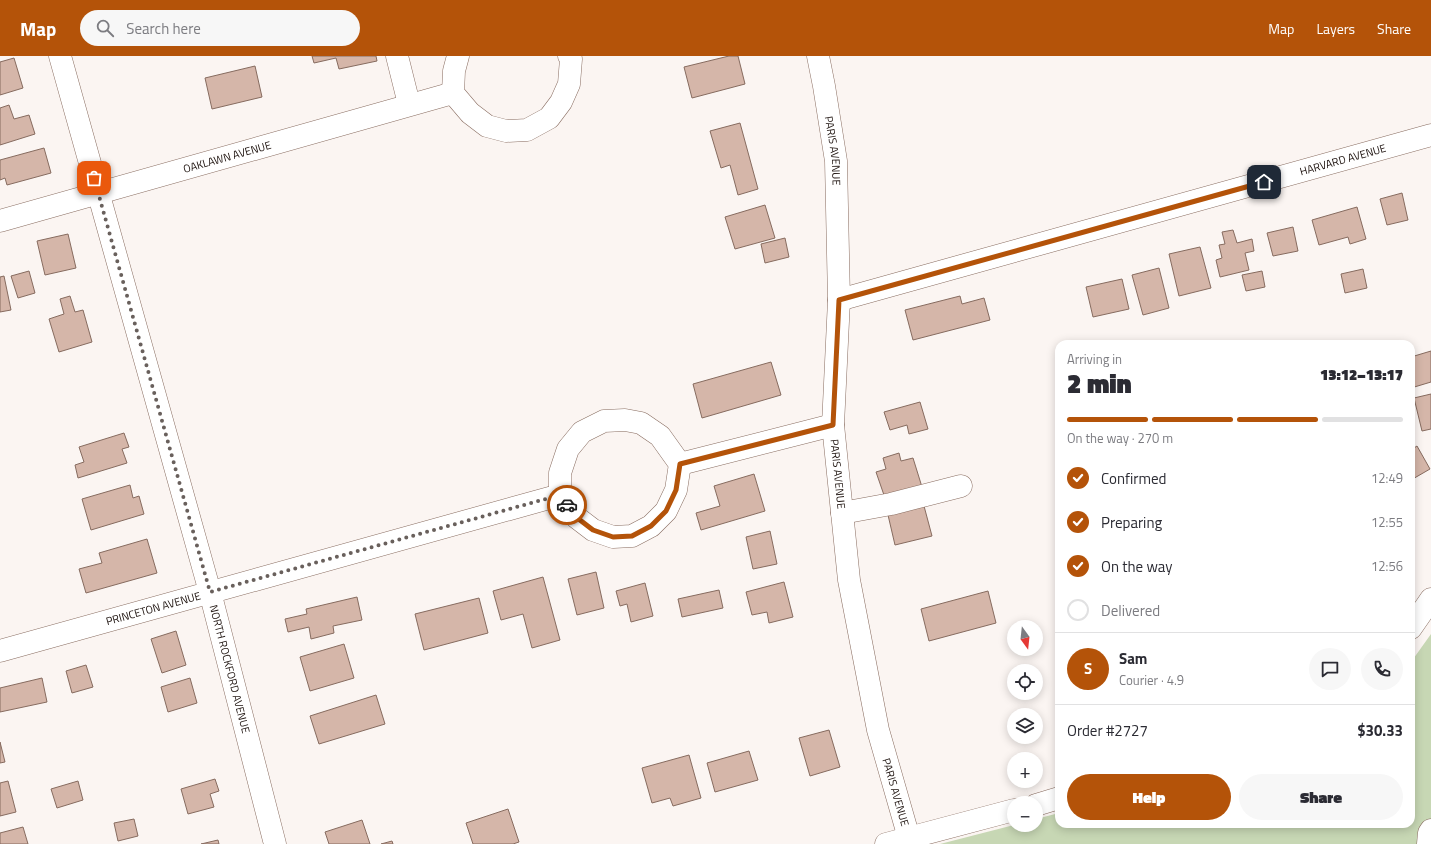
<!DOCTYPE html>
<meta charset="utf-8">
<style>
:root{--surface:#fff;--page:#f7f7f7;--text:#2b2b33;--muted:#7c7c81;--line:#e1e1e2;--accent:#b45309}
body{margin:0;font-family:"Titillium Web",sans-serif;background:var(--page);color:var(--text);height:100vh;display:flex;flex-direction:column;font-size:15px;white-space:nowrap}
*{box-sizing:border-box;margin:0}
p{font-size:13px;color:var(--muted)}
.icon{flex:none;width:22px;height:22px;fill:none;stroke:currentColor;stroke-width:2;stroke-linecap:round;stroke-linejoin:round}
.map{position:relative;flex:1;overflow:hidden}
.sheet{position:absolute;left:1055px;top:284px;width:360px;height:488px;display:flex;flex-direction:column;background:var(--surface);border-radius:12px;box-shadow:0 2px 10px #0003}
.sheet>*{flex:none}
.needle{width:26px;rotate:165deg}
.buttons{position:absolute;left:1007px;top:564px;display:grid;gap:8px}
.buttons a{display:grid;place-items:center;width:36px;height:36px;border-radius:50%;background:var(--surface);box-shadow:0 2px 10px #0003;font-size:20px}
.pin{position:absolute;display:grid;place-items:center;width:34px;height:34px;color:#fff;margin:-17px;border-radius:8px;box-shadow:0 2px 6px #0006}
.courier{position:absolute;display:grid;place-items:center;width:40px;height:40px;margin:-20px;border:3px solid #b45309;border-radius:50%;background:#fff;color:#222;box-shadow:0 1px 5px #0007}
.headline em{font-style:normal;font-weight:800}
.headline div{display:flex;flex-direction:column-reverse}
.headline{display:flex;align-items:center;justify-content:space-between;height:68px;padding:0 12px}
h1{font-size:26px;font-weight:800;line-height:30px}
.bar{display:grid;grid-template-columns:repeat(4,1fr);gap:6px 4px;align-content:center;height:48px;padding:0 12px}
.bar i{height:5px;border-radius:3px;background:var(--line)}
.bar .on{background:var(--accent)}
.bar p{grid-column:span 4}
.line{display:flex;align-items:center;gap:10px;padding:0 12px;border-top:1px solid var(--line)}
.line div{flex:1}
.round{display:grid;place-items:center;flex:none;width:42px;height:42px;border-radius:21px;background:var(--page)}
ol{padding:0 12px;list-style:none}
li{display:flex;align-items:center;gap:12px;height:44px}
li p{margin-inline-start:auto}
li .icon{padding:4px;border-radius:50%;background:var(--accent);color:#fff;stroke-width:4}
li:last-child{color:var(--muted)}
li i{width:22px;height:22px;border:2px solid var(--line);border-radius:50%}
.button{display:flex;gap:8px;margin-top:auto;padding:8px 12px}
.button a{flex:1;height:46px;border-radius:24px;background:var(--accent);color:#fff;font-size:16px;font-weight:800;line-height:46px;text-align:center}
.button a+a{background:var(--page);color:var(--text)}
header{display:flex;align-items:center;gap:24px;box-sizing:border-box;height:56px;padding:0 20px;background:var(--accent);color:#fff}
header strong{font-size:19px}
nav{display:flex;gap:22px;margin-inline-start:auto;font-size:14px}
.search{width:280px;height:36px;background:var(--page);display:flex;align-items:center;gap:10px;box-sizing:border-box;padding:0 14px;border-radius:22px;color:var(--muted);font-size:15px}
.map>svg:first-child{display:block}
</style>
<header>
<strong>Map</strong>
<div class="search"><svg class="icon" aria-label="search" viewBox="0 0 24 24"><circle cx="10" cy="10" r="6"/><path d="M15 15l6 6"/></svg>Search here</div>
<nav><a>Map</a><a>Layers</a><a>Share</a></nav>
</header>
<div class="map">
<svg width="1431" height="788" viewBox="0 0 1431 788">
<rect width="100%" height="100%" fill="#fbf5f2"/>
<polygon fill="#c7d7b4" points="1431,578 1431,788 940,788 1014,769 1036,769 1036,763 1059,757 1059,768 1411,768 1411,606"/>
<g fill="#d5b6a9" stroke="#866b5f">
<polygon points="312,0 376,0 377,5 339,13 336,2 314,7"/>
<polygon points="729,0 738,0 745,28 692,42 684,11"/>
<polygon points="14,2 23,32 0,39 0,6"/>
<polygon points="255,10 262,41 212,53 205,22"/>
<polygon points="9,49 14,63 29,59 35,78 0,89 0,52"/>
<polygon points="740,67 758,133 738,139 730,109 721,112 710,75"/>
<polygon points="44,92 51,117 7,129 5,122 0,124 0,104"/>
<polygon points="1402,137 1408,164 1387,169 1380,143"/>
<polygon points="765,149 775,182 735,193 725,161"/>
<polygon points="1357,151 1366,183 1350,188 1348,181 1319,189 1312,164"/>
<polygon points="1293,171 1298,195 1273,200 1267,177"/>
<polygon points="1233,174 1237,187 1252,183 1254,195 1245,197 1249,214 1220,221 1216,204 1222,202 1219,189 1225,188 1222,176"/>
<polygon points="68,178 76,212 45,219 37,185"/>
<polygon points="785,182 789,201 765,207 761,188"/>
<polygon points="1200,191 1211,232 1179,240 1169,198"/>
<polygon points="1159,212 1169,252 1143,259 1132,219"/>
<polygon points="1363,213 1367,232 1345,237 1341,218"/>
<polygon points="29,215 35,237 18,242 11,220"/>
<polygon points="1262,215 1265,231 1246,235 1242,219"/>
<polygon points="4,220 11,254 0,256 0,221"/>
<polygon points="1122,223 1129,253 1093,261 1086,231"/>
<polygon points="70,240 75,256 83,254 92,286 59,296 49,263 64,258 60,243"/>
<polygon points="960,240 962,248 984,242 990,264 913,284 905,254"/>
<polygon points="1431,295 1431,326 1411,332 1411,301"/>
<polygon points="771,306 781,339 702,362 693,328"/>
<polygon points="1431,338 1431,373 1422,375 1414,342"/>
<polygon points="920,346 928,373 909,378 907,369 890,374 884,356"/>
<polygon points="124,377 129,391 122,393 127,407 78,422 75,409 84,406 79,391"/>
<polygon points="1417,390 1430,413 1411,424 1411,394"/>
<polygon points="899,397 901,405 913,402 922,431 885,442 876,416 886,413 883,402"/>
<polygon points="754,418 765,455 701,474 696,457 720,450 714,430"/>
<polygon points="130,429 133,442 139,440 144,458 91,474 82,443"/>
<polygon points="924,450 932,480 895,489 888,459"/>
<polygon points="770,475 777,508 753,513 746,481"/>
<polygon points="147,483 157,517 86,537 79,513 102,507 99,497"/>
<polygon points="596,516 604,552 577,559 568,523"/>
<polygon points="543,521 560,584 532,592 523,558 501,564 493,535"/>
<polygon points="784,526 793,561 769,567 767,556 752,559 746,536"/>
<polygon points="645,527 653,560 631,566 627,548 620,550 616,535"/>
<polygon points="719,534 723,552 682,561 678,543"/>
<polygon points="988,535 996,567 929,585 921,553"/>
<polygon points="357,541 362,564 333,570 334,577 311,583 309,571 288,576 285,563 307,558 306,553"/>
<polygon points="479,542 488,577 424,594 415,558"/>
<polygon points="176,575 186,609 162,617 151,583"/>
<polygon points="344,588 354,622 310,635 300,601"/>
<polygon points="86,609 93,631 72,637 66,615"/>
<polygon points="42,622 47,646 0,656 0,632"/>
<polygon points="190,622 197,647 168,656 161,631"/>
<polygon points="376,639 385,668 319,688 310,660"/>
<polygon points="829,674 840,711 810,720 799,682"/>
<polygon points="0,686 5,706 0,707"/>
<polygon points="749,695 758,724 715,736 707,707"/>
<polygon points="689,699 701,742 673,750 670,742 652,747 642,712"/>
<polygon points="215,723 219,735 210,738 214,751 188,758 181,733"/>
<polygon points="8,725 16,756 0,760 0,727"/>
<polygon points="78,725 83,744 57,752 51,733"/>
<polygon points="508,753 519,786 513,788 473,788 466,767"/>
<polygon points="134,763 138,780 118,785 114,767"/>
<polygon points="362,764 370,788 329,788 325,776"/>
<polygon points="23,771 28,788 0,788 0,777"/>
<polygon points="218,784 219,788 201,788"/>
<polygon points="392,785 393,788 381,788"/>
</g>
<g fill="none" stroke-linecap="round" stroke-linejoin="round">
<g stroke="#896d61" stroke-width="23">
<g id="minor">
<path id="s1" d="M60,0L210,536L275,788"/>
<polyline points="397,0 409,48"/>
<polyline points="458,0 454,15 453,37 470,57 487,70 506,75 527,74 549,62 561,46 569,28 571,3 569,0"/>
<path id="s2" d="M818,0L824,30L836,105L839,244L833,369L849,524L878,674L909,782"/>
<path id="s3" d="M0,165L453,37"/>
<path id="s4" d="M839,244L1431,79"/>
<polygon points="625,364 641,367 660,380 680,408 676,434 666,455 651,470 632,480 613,481 593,474 576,461 560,439 560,417 568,393 582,376 604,365"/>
<polyline points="680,408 833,369"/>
<polyline points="842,457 891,448 961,430"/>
<polyline points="1411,572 1431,543"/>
<path id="s5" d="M0,595L560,439"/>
<polyline points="1036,749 1059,742"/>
<polyline points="886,788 1014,754"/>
<polyline points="1428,788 1429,777 1431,774"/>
</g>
</g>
<use href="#minor" stroke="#fff" stroke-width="22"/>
</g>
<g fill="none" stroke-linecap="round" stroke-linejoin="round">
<polyline stroke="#69605c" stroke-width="4" stroke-dasharray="0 7.2" points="94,122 210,536 560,439 567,449"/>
<polyline stroke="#b45309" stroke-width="5" points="567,449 576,461 593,474 613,481 632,480 651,470 666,455 676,434 680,408 833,369 839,244 1264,126"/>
</g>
<g text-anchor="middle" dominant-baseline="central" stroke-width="4" stroke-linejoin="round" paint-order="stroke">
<g font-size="11" fill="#1b100c" stroke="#fbf5f2">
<text stroke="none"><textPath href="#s2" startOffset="96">PARIS AVENUE</textPath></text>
<text stroke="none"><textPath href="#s3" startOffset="236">OAKLAWN AVENUE</textPath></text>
<text stroke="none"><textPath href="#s4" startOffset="523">HARVARD AVENUE</textPath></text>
<text stroke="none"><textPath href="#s2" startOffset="420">PARIS AVENUE</textPath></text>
<text stroke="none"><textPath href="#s5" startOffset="159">PRINCETON AVENUE</textPath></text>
<text stroke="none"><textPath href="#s1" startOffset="636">NORTH ROCKFORD AVENUE</textPath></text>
<text stroke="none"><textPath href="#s2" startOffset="744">PARIS AVENUE</textPath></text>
</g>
</g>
</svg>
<div class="buttons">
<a><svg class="needle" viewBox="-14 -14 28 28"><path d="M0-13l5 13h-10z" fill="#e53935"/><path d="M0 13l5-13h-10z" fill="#7c7c81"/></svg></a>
<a><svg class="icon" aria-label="locate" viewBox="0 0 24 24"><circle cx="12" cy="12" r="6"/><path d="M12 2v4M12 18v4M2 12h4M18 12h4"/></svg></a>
<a><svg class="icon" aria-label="layers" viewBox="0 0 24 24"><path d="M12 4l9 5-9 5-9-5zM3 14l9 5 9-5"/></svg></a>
<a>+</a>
<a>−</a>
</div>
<div class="pin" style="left:94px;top:122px;background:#ea580c"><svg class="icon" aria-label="bag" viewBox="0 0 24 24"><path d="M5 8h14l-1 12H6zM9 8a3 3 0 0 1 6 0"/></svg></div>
<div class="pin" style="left:1264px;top:126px;background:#1f2937"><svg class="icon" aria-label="home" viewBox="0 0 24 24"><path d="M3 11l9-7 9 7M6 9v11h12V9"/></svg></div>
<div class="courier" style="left:567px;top:449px"><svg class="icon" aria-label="car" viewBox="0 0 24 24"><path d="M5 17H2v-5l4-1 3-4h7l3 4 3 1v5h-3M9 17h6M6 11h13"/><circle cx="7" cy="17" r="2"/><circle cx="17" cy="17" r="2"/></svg></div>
<section class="sheet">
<div class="headline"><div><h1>2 min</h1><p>Arriving in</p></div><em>13:12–13:17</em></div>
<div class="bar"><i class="on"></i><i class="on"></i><i class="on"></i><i></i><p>On the way · 270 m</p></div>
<ol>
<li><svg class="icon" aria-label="check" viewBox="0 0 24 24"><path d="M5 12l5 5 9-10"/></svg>Confirmed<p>12:49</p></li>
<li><svg class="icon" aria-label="check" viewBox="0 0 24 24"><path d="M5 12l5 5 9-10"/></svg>Preparing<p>12:55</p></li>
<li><svg class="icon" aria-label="check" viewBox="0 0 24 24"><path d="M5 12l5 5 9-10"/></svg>On the way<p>12:56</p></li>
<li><i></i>Delivered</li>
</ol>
<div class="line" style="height:72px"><b class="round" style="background:var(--accent);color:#fff">S</b><div><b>Sam</b><p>Courier · 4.9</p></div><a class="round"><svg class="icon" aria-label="chat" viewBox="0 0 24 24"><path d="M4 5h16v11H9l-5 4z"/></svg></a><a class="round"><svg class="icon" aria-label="phone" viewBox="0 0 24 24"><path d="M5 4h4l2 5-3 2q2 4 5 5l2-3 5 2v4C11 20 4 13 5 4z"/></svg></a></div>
<div class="line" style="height:52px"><div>Order #2727</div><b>$30.33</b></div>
<div class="button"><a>Help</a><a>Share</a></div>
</section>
</div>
